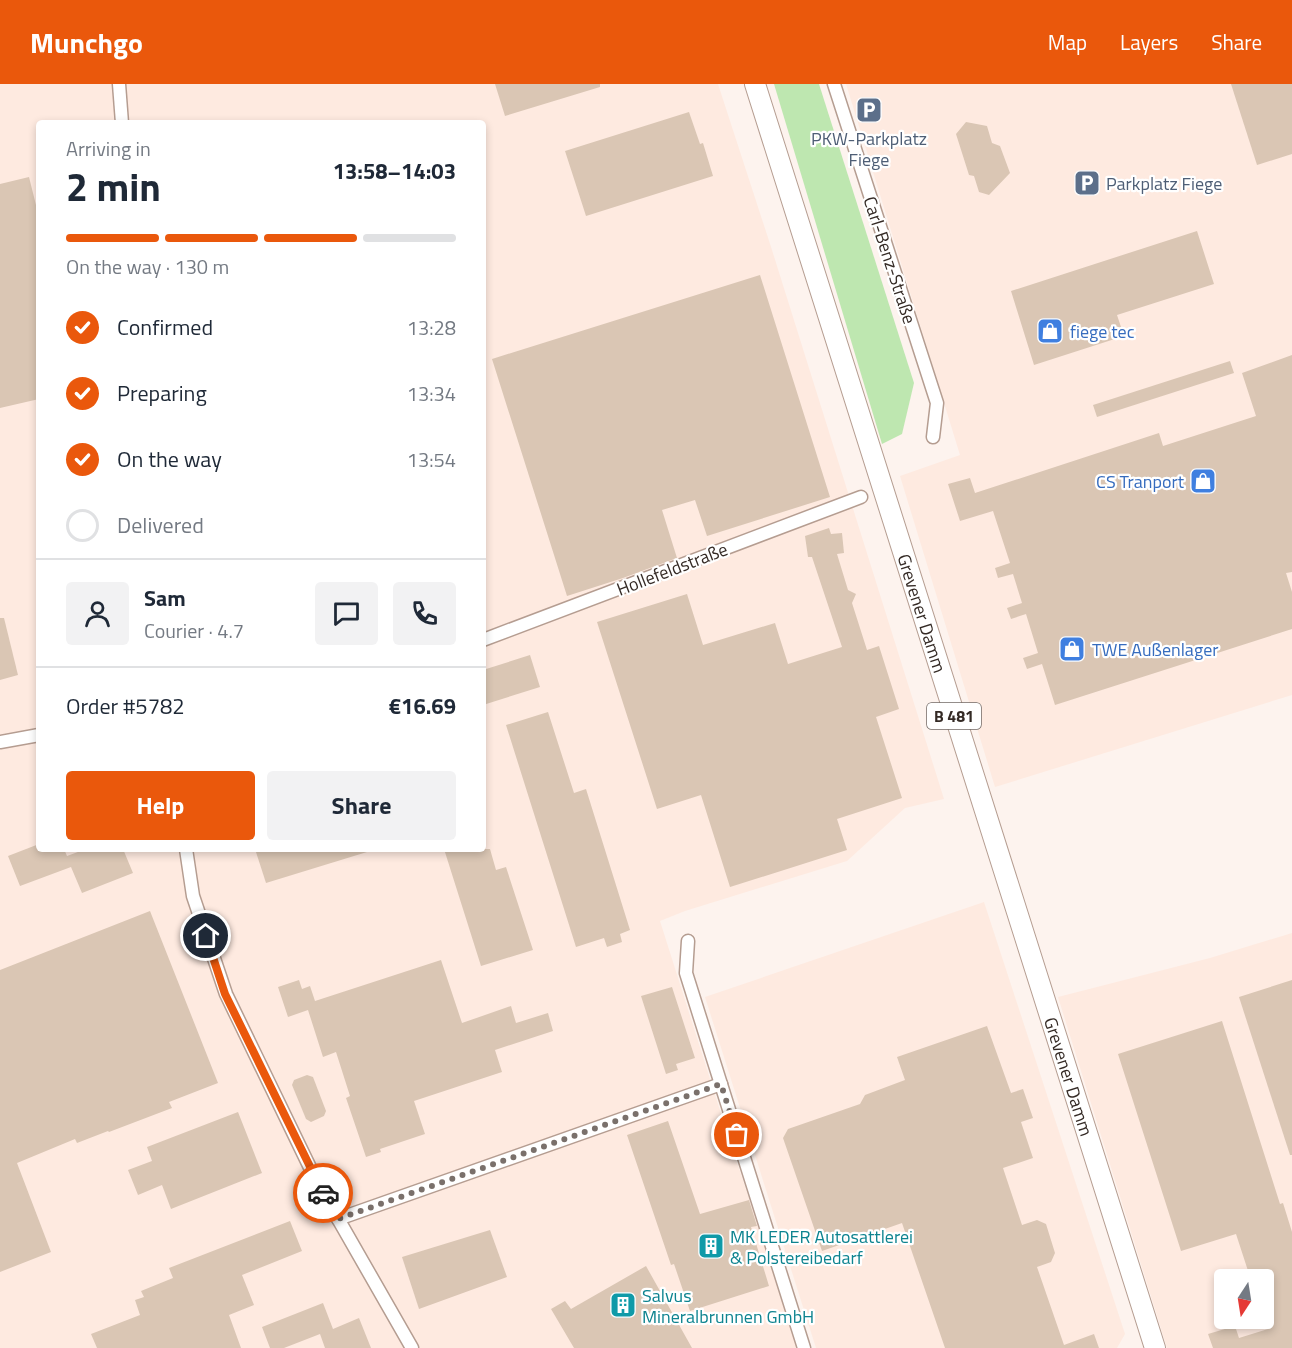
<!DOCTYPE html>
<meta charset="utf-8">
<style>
:root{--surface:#fff;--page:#f2f2f3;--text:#1f2937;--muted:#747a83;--line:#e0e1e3;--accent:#ea580c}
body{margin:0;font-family:"Titillium Web",sans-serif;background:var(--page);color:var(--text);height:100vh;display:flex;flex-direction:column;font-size:22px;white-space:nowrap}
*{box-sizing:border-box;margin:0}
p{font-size:20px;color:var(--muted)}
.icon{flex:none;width:33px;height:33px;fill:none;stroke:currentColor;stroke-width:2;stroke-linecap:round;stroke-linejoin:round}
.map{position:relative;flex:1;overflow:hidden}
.details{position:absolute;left:36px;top:36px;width:450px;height:732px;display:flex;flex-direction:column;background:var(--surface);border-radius:6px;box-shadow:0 3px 9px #0003}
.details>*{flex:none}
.needle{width:39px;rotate:192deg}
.tools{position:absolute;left:1214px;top:1185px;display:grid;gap:12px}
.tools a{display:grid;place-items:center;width:60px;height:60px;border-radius:6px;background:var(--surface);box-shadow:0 3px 9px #0003;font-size:30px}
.pin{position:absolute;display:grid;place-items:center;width:51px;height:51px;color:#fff;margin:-26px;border:3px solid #fff;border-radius:50%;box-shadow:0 2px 6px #0007}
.courier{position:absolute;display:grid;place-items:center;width:60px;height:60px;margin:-30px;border:4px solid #ea580c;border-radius:50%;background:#fff;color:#222;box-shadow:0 2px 8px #0007}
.overview em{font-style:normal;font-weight:700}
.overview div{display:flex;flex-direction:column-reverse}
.overview{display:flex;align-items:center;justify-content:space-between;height:102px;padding:0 30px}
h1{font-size:39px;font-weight:700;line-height:45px}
.bar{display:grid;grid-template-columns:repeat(4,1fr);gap:9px 6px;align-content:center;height:72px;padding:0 30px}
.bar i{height:8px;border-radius:4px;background:var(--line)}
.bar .selected{background:var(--accent)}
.bar p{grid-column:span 4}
.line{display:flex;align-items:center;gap:15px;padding:0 30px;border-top:2px solid var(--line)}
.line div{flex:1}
.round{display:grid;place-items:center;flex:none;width:63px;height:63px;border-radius:6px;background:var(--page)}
ol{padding:0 30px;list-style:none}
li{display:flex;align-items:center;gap:18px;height:66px}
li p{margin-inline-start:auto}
li .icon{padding:6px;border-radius:50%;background:var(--accent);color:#fff;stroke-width:4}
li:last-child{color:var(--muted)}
li i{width:33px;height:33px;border:3px solid var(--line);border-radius:50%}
.action{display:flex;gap:12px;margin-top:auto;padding:12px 30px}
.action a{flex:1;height:69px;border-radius:6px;background:var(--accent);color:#fff;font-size:24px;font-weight:700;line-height:69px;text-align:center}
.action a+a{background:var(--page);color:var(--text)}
header{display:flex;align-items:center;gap:36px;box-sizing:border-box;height:84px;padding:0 30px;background:var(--accent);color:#fff}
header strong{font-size:28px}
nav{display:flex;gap:33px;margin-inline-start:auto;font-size:21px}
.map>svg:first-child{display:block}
</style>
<header>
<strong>Munchgo</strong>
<nav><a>Map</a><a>Layers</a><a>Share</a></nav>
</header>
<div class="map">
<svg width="1292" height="1264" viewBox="0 0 1292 1264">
<rect width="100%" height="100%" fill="#fdf3ee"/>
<g fill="#feeae0" fill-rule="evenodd">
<path d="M0,0H718L772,166L944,715L905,724L847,777L685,827L660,837L730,1058L800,1264H0ZM39,39H483V765H39Z"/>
<polygon points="846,0 1292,0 1292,611 995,703 900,392 960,371"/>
<polygon points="984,818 1125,1250 1117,1264 816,1264 705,913"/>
<path d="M1292,849V1264H1167L1058,913L1210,874ZM1224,1196H1263V1234H1224Z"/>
</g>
<polygon fill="#bee7b0" points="774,0 819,0 914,299 902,350 882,360"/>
<g fill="#dac6b4">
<polygon points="495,0 600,0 600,3 505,32"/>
<polygon points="1231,0 1292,0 1292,70 1257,81"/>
<polygon points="689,28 700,60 703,59 713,92 586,132 565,67"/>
<polygon points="966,38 987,42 992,59 1000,62 1010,89 989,111 979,108 974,92 969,91 956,50"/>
<polygon points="29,93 39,133 39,315 0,324 0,100"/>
<polygon points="1197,147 1214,200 1117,231 1124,252 1034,281 1011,207"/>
<polygon points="760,191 830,413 707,452 695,416 662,426 677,474 623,494 567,512 492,275"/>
<polygon points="1292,271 1292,488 1286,489 1292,508 1292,545 1055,621 1042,580 1027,585 1023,574 1038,569 1026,530 1011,535 1007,524 1022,519 1013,490 998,494 995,484 1010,479 993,427 960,437 948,400 970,394 975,409 1159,349 1163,362 1256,332 1242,289"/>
<polygon points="1230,277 1234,289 1097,333 1093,321"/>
<polygon points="829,444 831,450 842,449 844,469 837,470 848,506 856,510 852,519 867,566 879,562 899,625 876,633 902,714 837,735 847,766 730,803 701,711 657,725 597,538 687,510 703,561 775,539 788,580 842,563 812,473 808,473 805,452"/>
<polygon points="0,534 4,534 18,591 0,596"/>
<polygon points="530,571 540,603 483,621 483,586"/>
<polygon points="548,628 574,709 586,705 630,846 620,850 622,858 607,863 604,854 576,863 506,641"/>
<polygon points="39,760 39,765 64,765 67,772 86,765 123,765 133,789 82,809 71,783 20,802 8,772"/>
<polygon points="255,765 367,765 367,768 266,799"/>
<polygon points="444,765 490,765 496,786 506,783 533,866 481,882"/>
<polygon points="150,827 218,999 169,1018 172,1024 109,1048 108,1047 77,1059 75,1055 17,1079 51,1168 0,1188 0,886"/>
<polygon points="441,876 462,939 511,922 516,939 548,929 553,947 495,966 502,988 414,1017 425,1050 380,1065 381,1068 366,1073 346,1014 350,1012 336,968 323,973 308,926 288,933 278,903 299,896 302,905 310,902 315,917"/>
<polygon points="1292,896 1292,1071 1290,1071 1239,913"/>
<polygon points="672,903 695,974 676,980 678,986 666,990 641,912"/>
<polygon points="1222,937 1280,1120 1283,1119 1292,1148 1292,1264 1213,1264 1208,1250 1235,1242 1239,1254 1268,1245 1263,1229 1263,1196 1251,1196 1236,1150 1181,1167 1118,970"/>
<polygon points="987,942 1011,1009 1023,1005 1033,1034 1021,1038 1033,1074 1003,1084 1022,1141 1037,1136 1046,1140 1055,1169 1051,1178 1037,1183 1064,1261 1094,1250 1099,1264 945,1264 902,1139 822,1167 783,1054 788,1045 860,1020 865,1011 905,996 897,973"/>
<polygon points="307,991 313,993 326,1027 324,1032 311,1038 306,1035 292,1001 294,996"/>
<polygon points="238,1028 262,1089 171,1125 162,1101 138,1111 128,1086 152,1077 147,1063"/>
<polygon points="668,1037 700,1130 749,1116 757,1142 751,1143 769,1202 690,1227 674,1180 671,1181 627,1051"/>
<polygon points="290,1137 302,1167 242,1191 254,1221 229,1231 241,1264 97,1264 91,1250 140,1231 135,1216 144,1213 141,1207 173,1194 169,1184"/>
<polygon points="490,1146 507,1193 419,1225 402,1173"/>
<polygon points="646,1182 692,1264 574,1264 551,1225 565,1217 571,1225"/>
<polygon points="323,1219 333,1245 359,1234 371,1264 325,1264 320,1250 284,1264 270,1264 262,1243"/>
</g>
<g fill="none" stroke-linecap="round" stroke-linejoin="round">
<g stroke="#b59d91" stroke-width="15">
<g id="street">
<polyline points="119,0 122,39"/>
<polyline points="834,0 937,319 933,353"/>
<polyline points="483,556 861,413"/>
<polyline points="0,658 39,651"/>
<polyline points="186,765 193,812 226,910 317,1098 412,1264"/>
<polyline points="688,857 686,889 804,1264"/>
<polyline points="338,1135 721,1000"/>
</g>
</g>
<g stroke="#b59d91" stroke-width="22">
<g id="primary">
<path id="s1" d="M755,0L1155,1264"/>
</g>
</g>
<use href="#street" stroke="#fff" stroke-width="12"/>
<use href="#primary" stroke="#fff" stroke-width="20"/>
</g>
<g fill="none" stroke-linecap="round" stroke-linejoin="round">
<polyline stroke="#7a706b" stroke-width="6" stroke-dasharray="0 10.8" points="323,1109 338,1135 721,1000 737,1051"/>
<polyline stroke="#ea580c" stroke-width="8" points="206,852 225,910 323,1109"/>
</g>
<defs>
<g id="parking-square" transform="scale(1.35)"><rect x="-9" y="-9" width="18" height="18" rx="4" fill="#5c6f8a" stroke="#fff"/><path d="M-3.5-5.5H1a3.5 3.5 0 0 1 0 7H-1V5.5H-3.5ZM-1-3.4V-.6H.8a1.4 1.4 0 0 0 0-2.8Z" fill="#fff"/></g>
<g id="shop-square" transform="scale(1.35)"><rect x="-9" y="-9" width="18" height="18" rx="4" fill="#3f7fe0" stroke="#fff"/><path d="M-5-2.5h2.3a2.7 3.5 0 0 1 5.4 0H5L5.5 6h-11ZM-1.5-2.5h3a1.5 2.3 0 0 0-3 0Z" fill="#fff"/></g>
<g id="building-square" transform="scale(1.35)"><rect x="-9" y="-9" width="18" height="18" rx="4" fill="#0f9aa8" stroke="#fff"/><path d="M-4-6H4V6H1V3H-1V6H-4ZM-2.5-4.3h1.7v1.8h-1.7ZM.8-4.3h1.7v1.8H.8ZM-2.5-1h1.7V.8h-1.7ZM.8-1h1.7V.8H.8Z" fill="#fff"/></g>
</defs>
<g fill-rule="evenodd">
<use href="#parking-square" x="869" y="26"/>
<use href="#parking-square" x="1087" y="99"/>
<use href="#shop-square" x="1050" y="247"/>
<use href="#shop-square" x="1203" y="397"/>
<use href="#shop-square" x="1072" y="565"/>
<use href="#building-square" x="711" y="1162"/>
<use href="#building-square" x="623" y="1221"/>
</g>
<g text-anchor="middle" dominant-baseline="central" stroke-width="4.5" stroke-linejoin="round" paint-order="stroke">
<rect fill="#fff" stroke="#716a66" stroke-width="1.5" x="927" y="619" width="54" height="26" rx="4.5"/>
<g font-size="16" font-weight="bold" fill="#342a25">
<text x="954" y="632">B 481</text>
</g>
<g font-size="18" fill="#4e5e75" stroke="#fff">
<text x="869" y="54">PKW-Parkplatz<tspan x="869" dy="21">Fiege</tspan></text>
<text x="1106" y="99" text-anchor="start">Parkplatz Fiege</text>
</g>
<g font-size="18" fill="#342a25" stroke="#fff">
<text transform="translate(890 176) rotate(72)">Carl-Benz-Straße</text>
<text transform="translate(672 485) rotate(-21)">Hollefeldstraße</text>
<text stroke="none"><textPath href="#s1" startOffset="555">Grevener Damm</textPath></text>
<text stroke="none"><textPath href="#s1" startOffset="1041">Grevener Damm</textPath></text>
</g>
<g font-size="18" fill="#366cbe" stroke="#fff" text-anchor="start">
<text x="1070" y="247">fiege tec</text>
<text x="1184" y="397" text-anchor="end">CS Tranport</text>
<text x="1092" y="565">TWE Außenlager</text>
</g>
<g font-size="18" fill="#0d838f" stroke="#fff" text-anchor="start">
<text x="730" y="1152">MK LEDER Autosattlerei<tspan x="730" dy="21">&amp; Polstereibedarf</tspan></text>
<text x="642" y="1211">Salvus<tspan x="642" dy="21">Mineralbrunnen GmbH</tspan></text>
</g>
</g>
</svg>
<div class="tools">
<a><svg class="needle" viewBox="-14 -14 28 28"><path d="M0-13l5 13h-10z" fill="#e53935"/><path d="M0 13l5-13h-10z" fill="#747a83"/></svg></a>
</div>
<div class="pin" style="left:737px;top:1051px;background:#ea580c"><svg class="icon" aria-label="bag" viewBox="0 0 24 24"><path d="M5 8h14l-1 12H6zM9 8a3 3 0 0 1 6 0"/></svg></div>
<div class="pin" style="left:206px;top:852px;background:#1f2937"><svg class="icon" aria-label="home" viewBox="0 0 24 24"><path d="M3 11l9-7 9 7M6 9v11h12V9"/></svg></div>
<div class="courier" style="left:323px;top:1109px"><svg class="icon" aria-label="car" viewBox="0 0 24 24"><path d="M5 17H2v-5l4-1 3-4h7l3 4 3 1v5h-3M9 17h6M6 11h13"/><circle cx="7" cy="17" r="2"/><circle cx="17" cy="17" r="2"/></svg></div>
<section class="details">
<div class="overview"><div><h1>2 min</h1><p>Arriving in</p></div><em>13:58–14:03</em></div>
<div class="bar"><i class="selected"></i><i class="selected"></i><i class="selected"></i><i></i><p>On the way · 130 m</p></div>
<ol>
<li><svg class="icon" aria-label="check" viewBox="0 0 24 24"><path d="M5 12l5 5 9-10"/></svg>Confirmed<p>13:28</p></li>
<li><svg class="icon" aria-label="check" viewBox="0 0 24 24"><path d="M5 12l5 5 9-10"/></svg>Preparing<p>13:34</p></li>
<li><svg class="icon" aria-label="check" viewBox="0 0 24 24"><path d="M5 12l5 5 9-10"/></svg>On the way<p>13:54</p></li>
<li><i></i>Delivered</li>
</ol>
<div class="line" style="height:108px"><a class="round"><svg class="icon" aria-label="person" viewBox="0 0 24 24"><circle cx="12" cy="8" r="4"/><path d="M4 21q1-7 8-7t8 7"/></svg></a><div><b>Sam</b><p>Courier · 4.7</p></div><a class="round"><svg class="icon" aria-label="chat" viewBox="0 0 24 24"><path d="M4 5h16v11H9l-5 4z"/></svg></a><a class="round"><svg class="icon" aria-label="phone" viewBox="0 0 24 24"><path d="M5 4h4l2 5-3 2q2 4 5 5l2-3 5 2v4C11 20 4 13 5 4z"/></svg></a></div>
<div class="line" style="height:78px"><div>Order #5782</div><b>€16.69</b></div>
<div class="action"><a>Help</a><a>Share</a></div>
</section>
</div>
